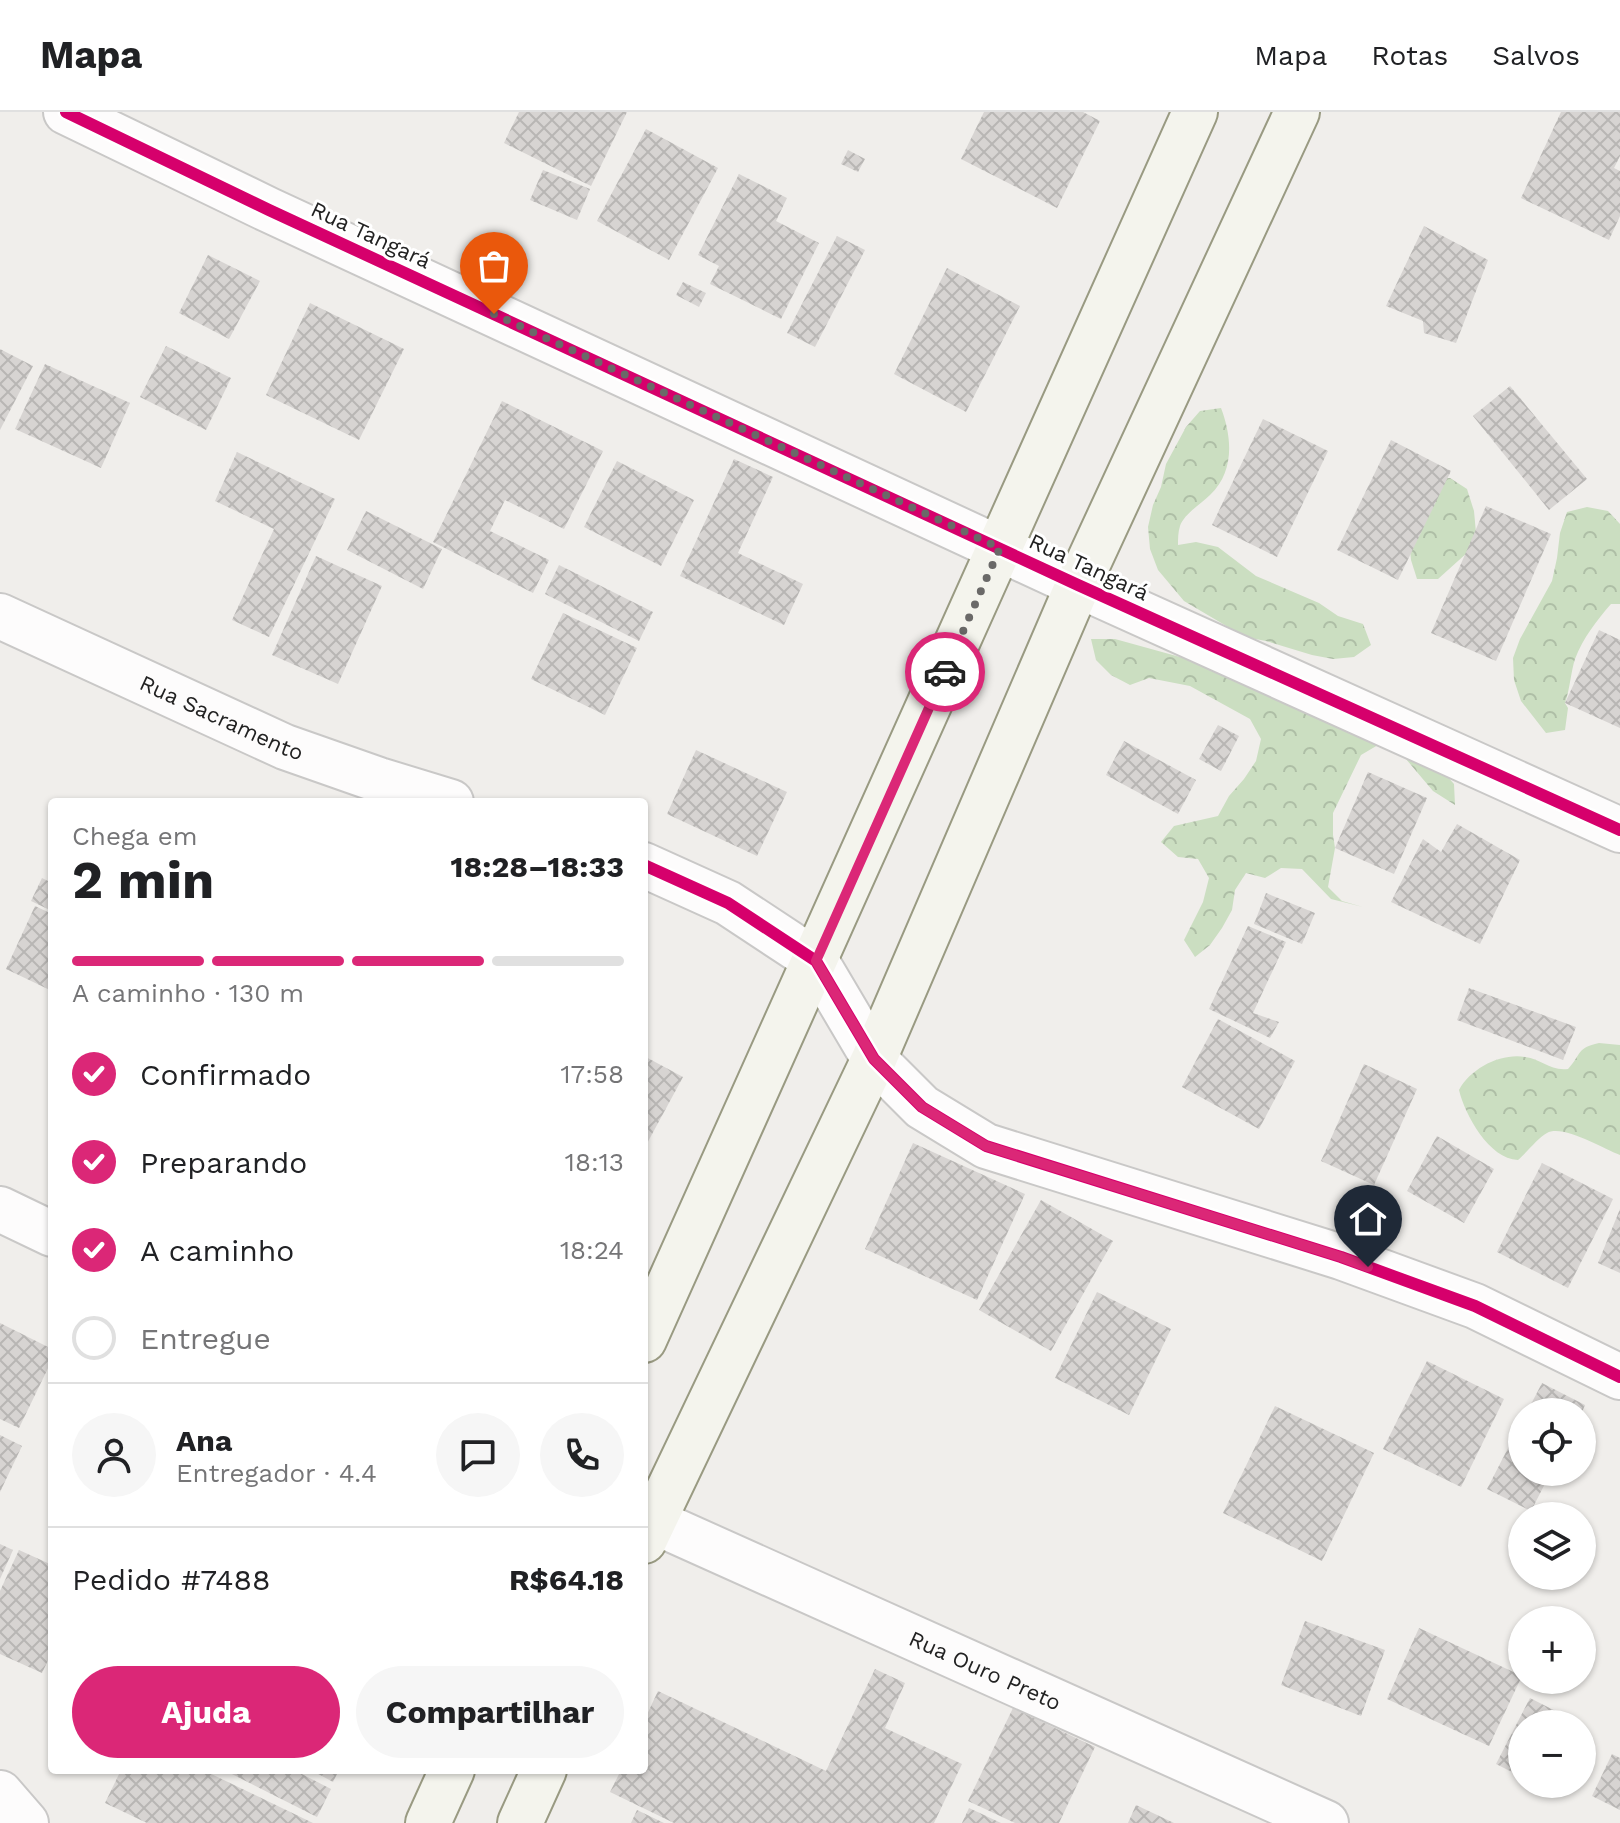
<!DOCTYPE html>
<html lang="pt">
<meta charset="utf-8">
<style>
:root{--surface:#fff;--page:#f6f6f6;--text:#202124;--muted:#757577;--line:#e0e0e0;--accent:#db2777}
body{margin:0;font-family:"Work Sans",sans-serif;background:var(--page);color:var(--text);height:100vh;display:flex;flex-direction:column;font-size:30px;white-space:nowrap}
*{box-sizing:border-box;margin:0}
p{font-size:26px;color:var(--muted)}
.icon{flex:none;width:44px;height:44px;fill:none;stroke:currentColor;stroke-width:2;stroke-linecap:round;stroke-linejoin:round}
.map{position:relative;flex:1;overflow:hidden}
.details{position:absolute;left:48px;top:686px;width:600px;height:976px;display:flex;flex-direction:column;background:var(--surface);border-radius:8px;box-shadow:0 2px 6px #0004}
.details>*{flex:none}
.tools{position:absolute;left:1508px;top:1286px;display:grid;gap:16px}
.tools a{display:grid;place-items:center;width:88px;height:88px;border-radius:50%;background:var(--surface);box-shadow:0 2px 6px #0004;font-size:40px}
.pin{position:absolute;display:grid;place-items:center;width:68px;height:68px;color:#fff;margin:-82px -34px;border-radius:50% 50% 50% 0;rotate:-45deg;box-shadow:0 0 8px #0007}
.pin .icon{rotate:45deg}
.courier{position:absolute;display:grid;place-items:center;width:80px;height:80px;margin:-40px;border:6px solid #db2777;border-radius:50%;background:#fff;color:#222;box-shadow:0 2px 10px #0007}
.headline em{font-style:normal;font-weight:700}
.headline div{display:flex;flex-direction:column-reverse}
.headline{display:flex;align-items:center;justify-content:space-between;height:136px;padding:0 24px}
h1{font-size:52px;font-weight:700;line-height:60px}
.bar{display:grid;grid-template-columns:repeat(4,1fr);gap:12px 8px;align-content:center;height:96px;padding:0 24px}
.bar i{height:10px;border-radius:6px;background:var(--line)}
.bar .active{background:var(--accent)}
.bar p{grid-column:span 4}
.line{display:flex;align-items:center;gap:20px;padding:0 24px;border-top:2px solid var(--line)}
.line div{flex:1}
.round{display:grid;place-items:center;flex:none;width:84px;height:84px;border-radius:42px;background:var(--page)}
ol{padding:0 24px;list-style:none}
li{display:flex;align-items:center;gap:24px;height:88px}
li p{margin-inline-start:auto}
li .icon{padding:8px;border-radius:50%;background:var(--accent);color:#fff;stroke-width:4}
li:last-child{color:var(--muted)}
li i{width:44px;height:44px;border:4px solid var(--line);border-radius:50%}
.primary-button{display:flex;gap:16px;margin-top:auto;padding:16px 24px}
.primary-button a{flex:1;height:92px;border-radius:48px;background:var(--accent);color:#fff;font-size:32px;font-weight:700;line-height:92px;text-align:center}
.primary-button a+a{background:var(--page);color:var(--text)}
header{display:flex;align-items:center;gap:48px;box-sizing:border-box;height:112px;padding:0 40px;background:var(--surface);border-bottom:2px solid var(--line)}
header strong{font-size:38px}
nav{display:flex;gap:44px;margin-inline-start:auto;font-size:28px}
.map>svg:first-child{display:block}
</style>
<header>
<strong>Mapa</strong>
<nav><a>Mapa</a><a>Rotas</a><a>Salvos</a></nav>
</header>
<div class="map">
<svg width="1620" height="1711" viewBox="0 0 1620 1711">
<defs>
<pattern id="forest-crowns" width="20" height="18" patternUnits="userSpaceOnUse" patternTransform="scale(2)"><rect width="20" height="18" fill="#cbdec1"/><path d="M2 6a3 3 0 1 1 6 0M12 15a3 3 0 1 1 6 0" fill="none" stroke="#aebea6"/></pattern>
<pattern id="building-cross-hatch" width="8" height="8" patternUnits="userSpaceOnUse" patternTransform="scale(2)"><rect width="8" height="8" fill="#d7d4d2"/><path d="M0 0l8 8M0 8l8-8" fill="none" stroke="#b8b6b4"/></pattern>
</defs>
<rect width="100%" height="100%" fill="#f0eeeb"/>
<g fill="url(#forest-crowns)">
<path d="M1221,296C1232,325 1235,359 1210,383C1201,392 1184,402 1180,414C1178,420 1178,427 1178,433L1196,430L1218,435L1256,464L1319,491L1338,504L1363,512L1371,533L1354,545L1333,547L1312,543L1266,529L1245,525L1184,489L1158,458L1150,437L1148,415L1153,393L1161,375L1166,352L1186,315L1200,299Z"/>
<polygon points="1450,366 1467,377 1474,399 1476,421 1468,440 1438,467 1417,467 1411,448 1409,428 1427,367"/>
<path d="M1587,395L1608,399L1620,412V492H1611C1597,508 1583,526 1575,547C1571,559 1570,577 1565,591L1568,596L1565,618L1546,621L1521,589L1514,568L1513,546L1520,527L1552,469L1557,446L1560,421L1567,400Z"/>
<polygon points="1091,527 1115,527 1227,558 1440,656 1454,672 1455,693 1433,679 1400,640 1378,633 1361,643 1333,701 1333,723 1335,736 1328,775 1342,789 1363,795 1331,787 1302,757 1281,756 1265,766 1246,761 1235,778 1232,798 1222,816 1210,833 1195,845 1184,828 1203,790 1209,766 1198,747 1178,745 1161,730 1174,714 1218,704 1229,684 1244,667 1256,649 1261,627 1250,607 1190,574 1149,566 1130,573 1111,563 1096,548"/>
<path d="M1599,931L1620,933V1043C1603,1037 1563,1012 1547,1021C1539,1025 1526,1041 1518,1048C1489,1047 1465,1003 1459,978C1471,956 1501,941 1525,945C1542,947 1549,959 1568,957C1582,942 1576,936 1599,931Z"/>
</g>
<g fill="url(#building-cross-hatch)">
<polygon points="519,0 627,0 591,74 504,31"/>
<polygon points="984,0 1083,0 1100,9 1057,96 961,47"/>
<polygon points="1561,0 1620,0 1620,44 1614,56 1620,59 1620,104 1609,128 1521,86"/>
<polygon points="646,17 718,56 669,148 597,109"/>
<polygon points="848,38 865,47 858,60 841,52"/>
<polygon points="543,58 590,77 577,108 530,88"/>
<polygon points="739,62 787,86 776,109 819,131 781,207 710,172 719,154 698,143"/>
<polygon points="1424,114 1488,148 1456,231 1424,221 1423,209 1386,194"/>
<polygon points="837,124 865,138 815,235 787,221"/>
<polygon points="208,143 260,169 229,227 179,201"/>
<polygon points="947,156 1020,194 966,300 894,262"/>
<polygon points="683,170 706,181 699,195 676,183"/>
<polygon points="310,191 404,237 359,328 266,283"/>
<polygon points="166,234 231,266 206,318 140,285"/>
<polygon points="0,237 33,254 0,318"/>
<polygon points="45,252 130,291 101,356 15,317"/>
<polygon points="1510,274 1587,367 1549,398 1473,304"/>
<polygon points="502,289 603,339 564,417 505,388 490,419 549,448 533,481 433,430"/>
<polygon points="1263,307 1328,339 1277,445 1212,413"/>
<polygon points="1391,328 1451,359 1398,468 1337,438"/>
<polygon points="237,340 335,387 269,525 232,508 274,417 215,389"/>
<polygon points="734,347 773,365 738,441 803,472 784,513 680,464"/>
<polygon points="617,349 694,388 661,454 584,415"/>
<polygon points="1486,394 1551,422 1496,549 1431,521"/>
<polygon points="366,399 442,437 423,477 347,438"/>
<polygon points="316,444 382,474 338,572 272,543"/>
<polygon points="559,453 653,500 639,529 545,482"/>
<polygon points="563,501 637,536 605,603 531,567"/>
<polygon points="1599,518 1620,528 1620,616 1565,591"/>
<polygon points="1218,613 1239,624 1221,659 1199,647"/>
<polygon points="1124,629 1196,668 1178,702 1106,663"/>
<polygon points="696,638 787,680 757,744 667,702"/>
<polygon points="1368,660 1427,686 1394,762 1335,736"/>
<polygon points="1457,712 1520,748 1480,832 1391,790 1423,727 1441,740"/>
<polygon points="42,766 52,771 52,799 31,789"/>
<polygon points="1266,781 1315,801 1302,832 1254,812"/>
<polygon points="35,794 52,802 52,879 6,857"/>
<polygon points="1248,814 1286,830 1253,901 1279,910 1270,926 1209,897"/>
<polygon points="1469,876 1576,915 1563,948 1457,908"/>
<polygon points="1218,907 1295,949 1259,1017 1182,975"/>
<polygon points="644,944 683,965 644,1037"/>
<polygon points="1364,952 1417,977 1374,1073 1321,1049"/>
<polygon points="1437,1024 1494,1057 1464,1111 1407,1079"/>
<polygon points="913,1031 1025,1082 977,1188 865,1137"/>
<polygon points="1542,1051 1613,1087 1568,1176 1497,1140"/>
<polygon points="1041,1088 1113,1129 1051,1239 979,1198"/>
<polygon points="1620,1097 1620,1161 1598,1151"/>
<polygon points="1097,1180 1171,1217 1129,1303 1055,1266"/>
<polygon points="0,1211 52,1237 52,1248 19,1316 0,1307"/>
<polygon points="1427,1249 1504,1287 1461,1375 1383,1337"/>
<polygon points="1542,1271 1585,1293 1582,1300 1527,1300"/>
<polygon points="1275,1294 1374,1341 1322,1449 1223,1401"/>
<polygon points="1522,1309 1522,1360 1551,1360 1531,1399 1487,1377"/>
<polygon points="0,1323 22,1334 0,1380"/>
<polygon points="0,1432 13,1438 0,1467"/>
<polygon points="19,1438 52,1453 52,1540 42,1561 0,1542 0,1479"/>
<polygon points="1305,1509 1385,1538 1361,1604 1281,1573"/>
<polygon points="1419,1516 1522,1564 1489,1634 1387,1587"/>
<polygon points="875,1557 905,1571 885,1616 962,1652 934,1711 674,1711 610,1680 621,1658 644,1658 644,1609 658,1579 826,1659"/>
<polygon points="1530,1586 1581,1612 1522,1612 1522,1665 1496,1652"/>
<polygon points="1013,1596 1095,1635 1059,1711 1015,1711 968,1689"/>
<polygon points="1612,1642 1620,1646 1620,1698 1592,1684"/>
<polygon points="121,1658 203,1658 313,1711 147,1711 105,1691"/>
<polygon points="224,1658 294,1658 331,1677 317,1705"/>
<polygon points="311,1658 339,1658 333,1670"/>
<polygon points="1535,1672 1562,1672 1556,1683"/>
<polygon points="1136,1693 1174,1711 1128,1711"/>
<polygon points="969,1696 1001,1711 962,1711"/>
<polygon points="637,1698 664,1711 631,1711"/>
</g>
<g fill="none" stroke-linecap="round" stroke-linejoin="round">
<g stroke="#c9c8c7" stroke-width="48">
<g id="minor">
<polyline points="66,0 269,98 1078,473 1620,718"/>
<path id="s1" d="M0,504L285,635L379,668L451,690"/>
<polyline points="644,753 728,791 816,849 874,947 922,995 986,1034 1341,1145 1475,1194 1620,1265"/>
<polyline points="0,1097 52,1122"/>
<path id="s2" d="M644,1405L1326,1711"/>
<polyline points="0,1681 26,1711"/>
</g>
</g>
<g stroke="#999a82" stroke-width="48">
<g id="secondary">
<polyline points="644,1228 1195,0"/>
<polyline points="644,1429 874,947 1078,473 1297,0"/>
<polyline points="428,1711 452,1658"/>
<polyline points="520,1711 544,1658"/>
</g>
</g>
<use href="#minor" stroke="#fdfcfc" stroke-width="44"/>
<use href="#secondary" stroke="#f4f4ed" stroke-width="44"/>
<g stroke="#fff" stroke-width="17">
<g id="cycleway">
<polyline points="66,0 269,98 1078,473 1620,718"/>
<polyline points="644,753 728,791 816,849 874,947 922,995 986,1034 1341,1145 1475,1194 1620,1265"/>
</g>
</g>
<use href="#cycleway" stroke="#d6006c" stroke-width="12"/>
</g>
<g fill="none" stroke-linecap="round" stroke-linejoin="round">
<polyline stroke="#6a6968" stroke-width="8" stroke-dasharray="0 14.4" points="494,202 1000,436 945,560"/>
<polyline stroke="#db2777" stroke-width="10" points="945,560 816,849 874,947 922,995 986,1034 1341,1145 1368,1155"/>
</g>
<g text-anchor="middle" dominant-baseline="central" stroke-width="6" stroke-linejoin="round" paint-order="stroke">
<g font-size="22" fill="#222" stroke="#fff">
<text transform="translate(371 123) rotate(25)">Rua Tangará</text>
<text transform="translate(1089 455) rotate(25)">Rua Tangará</text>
<text stroke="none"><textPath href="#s1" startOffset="244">Rua Sacramento</textPath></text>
<text stroke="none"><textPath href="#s2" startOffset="374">Rua Ouro Preto</textPath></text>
</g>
</g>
</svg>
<div class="tools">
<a><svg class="icon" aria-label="locate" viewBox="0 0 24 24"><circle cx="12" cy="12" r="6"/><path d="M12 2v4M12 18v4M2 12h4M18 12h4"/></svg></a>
<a><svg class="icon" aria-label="layers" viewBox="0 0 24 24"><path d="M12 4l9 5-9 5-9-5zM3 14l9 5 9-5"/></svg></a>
<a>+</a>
<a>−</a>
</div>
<div class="pin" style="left:494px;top:202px;background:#ea580c"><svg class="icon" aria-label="bag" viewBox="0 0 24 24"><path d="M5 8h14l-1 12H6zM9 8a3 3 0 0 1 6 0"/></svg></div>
<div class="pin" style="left:1368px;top:1155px;background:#1f2937"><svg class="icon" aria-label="home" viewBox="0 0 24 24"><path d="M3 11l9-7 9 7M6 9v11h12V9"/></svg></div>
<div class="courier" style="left:945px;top:560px"><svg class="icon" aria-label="car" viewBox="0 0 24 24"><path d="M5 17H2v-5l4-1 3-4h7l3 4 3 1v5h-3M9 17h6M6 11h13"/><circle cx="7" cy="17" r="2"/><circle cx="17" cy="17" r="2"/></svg></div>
<section class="details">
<div class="headline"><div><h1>2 min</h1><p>Chega em</p></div><em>18:28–18:33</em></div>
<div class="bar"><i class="active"></i><i class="active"></i><i class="active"></i><i></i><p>A caminho · 130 m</p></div>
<ol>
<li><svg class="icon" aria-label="check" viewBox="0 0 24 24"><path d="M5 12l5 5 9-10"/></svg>Confirmado<p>17:58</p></li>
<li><svg class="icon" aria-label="check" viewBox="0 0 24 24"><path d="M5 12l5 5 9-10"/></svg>Preparando<p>18:13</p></li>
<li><svg class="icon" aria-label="check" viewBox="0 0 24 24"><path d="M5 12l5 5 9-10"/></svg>A caminho<p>18:24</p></li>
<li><i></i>Entregue</li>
</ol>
<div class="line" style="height:144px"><a class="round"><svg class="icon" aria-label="person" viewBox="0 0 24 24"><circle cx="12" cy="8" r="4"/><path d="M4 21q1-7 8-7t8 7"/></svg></a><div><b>Ana</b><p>Entregador · 4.4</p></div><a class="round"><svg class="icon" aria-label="chat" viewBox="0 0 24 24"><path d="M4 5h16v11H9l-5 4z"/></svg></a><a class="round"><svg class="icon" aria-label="phone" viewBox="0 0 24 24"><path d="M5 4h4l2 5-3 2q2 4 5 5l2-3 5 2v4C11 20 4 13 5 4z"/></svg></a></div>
<div class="line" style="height:104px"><div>Pedido #7488</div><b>R$64.18</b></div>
<div class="primary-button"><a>Ajuda</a><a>Compartilhar</a></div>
</section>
</div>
